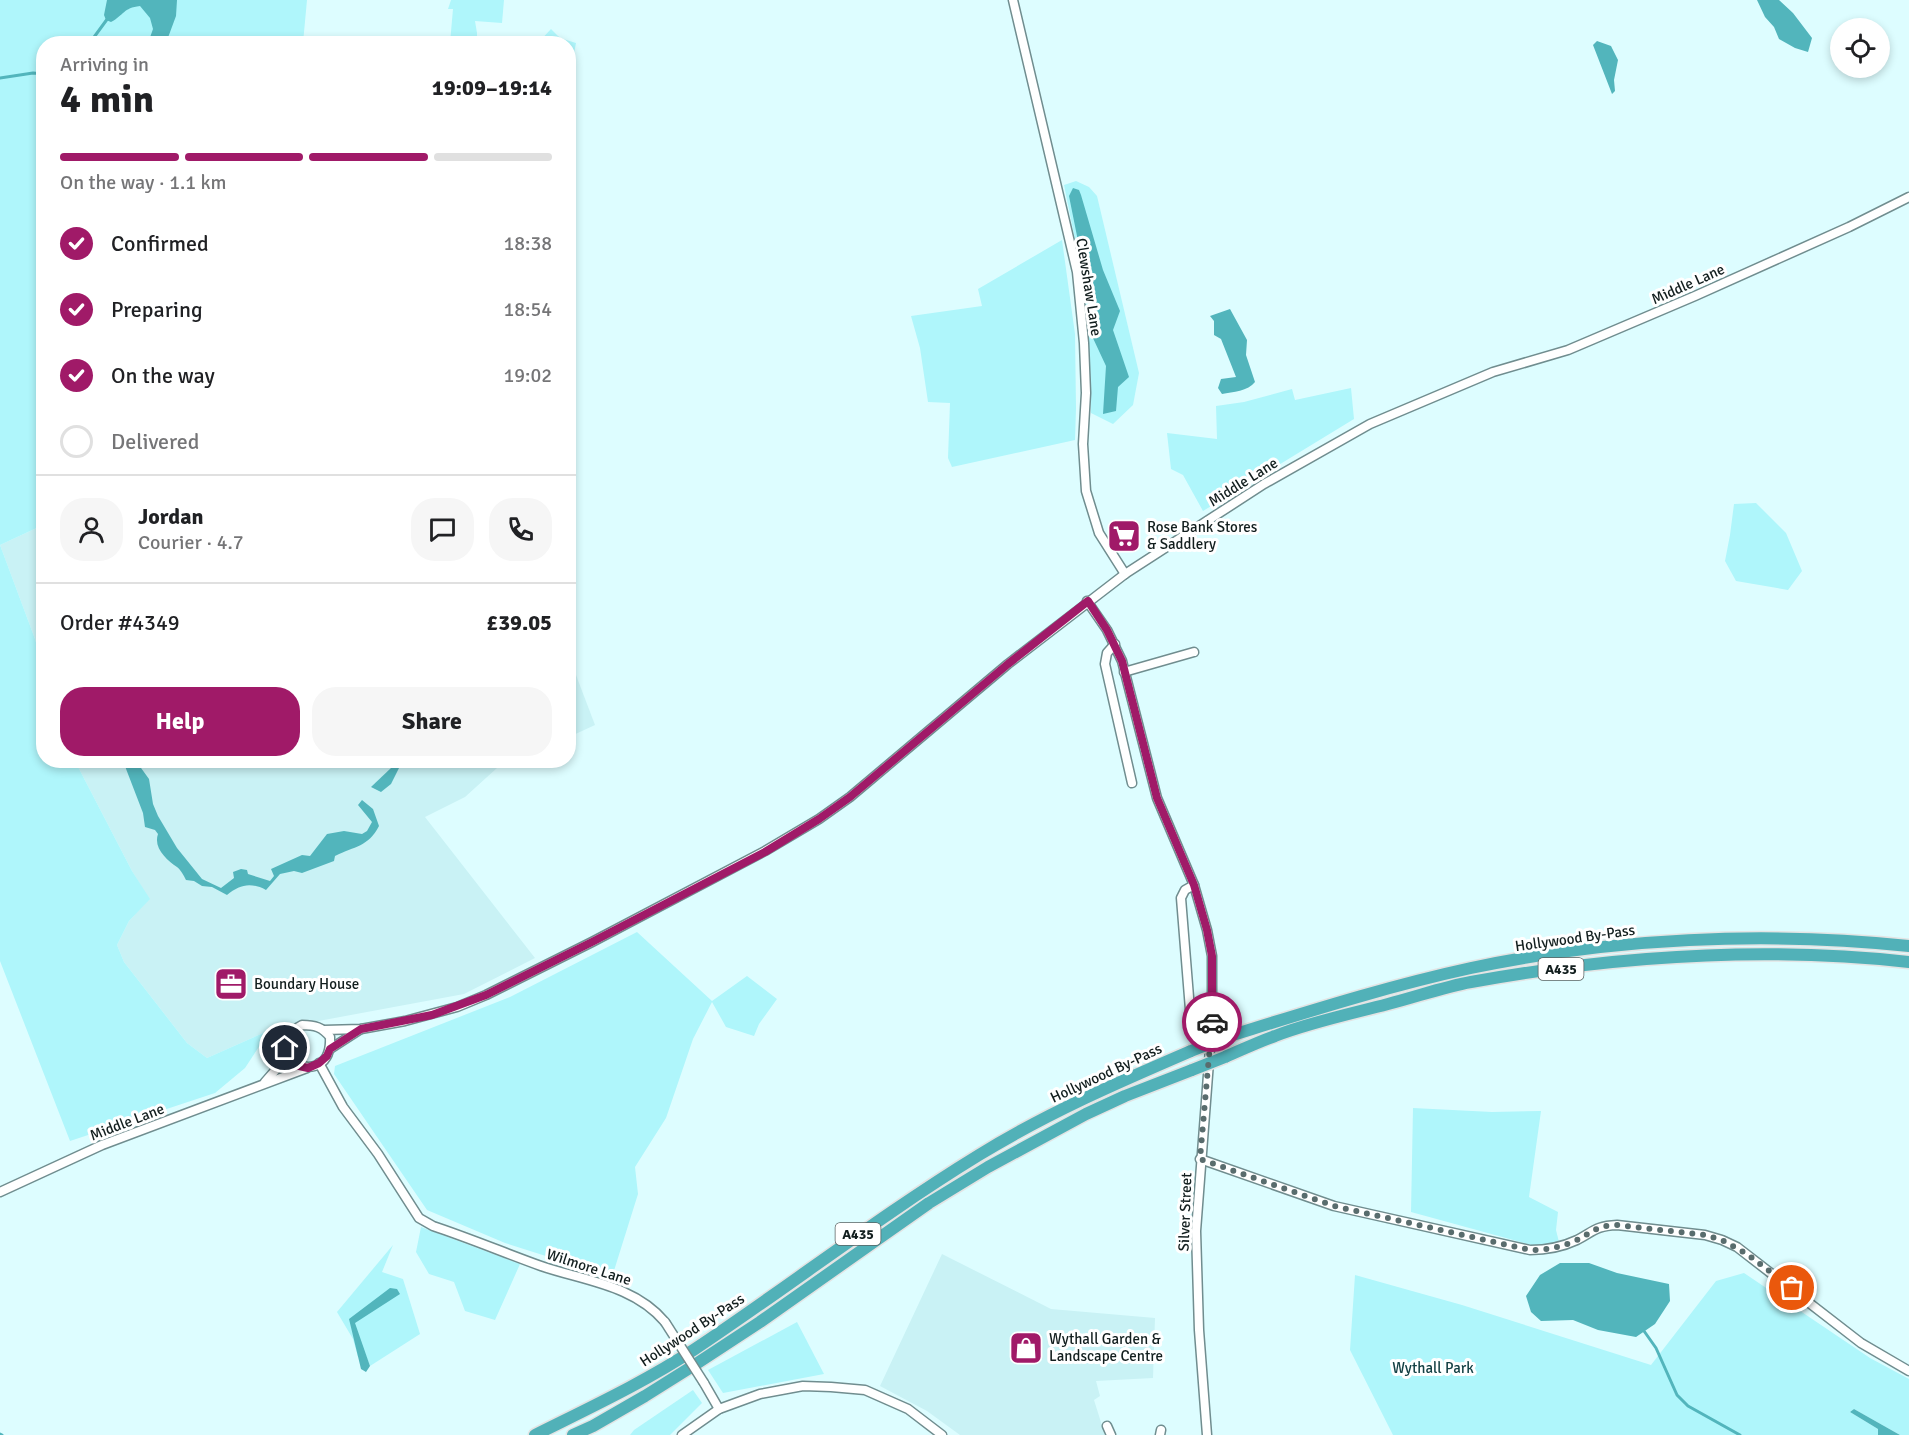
<!DOCTYPE html>
<meta charset="utf-8">
<style>
:root{--surface:#fff;--page:#f6f6f6;--text:#202124;--muted:#757577;--line:#e0e0e0;--accent:#a01a68}
body{margin:0;font-family:Signika,sans-serif;background:var(--page);color:var(--text);height:100vh;display:flex;flex-direction:column;font-size:22px;white-space:nowrap}
*{box-sizing:border-box;margin:0}
p{font-size:20px;color:var(--muted)}
.icon{flex:none;width:33px;height:33px;fill:none;stroke:currentColor;stroke-width:2;stroke-linecap:round;stroke-linejoin:round}
.map{position:relative;flex:1;overflow:hidden}
.side{position:absolute;left:36px;top:36px;width:540px;height:732px;display:flex;flex-direction:column;background:var(--surface);border-radius:24px;box-shadow:0 3px 9px #0003}
.side>*{flex:none}
.fabs{position:absolute;left:1830px;top:18px;display:grid;gap:12px}
.fabs a{display:grid;place-items:center;width:60px;height:60px;border-radius:50%;background:var(--surface);box-shadow:0 3px 9px #0003;font-size:30px}
.pin{position:absolute;display:grid;place-items:center;width:51px;height:51px;color:#fff;margin:-26px;border:3px solid #fff;border-radius:50%;box-shadow:0 2px 6px #0007}
.courier{position:absolute;display:grid;place-items:center;width:60px;height:60px;margin:-30px;border:4px solid #a01a68;border-radius:50%;background:#fff;color:#222;box-shadow:0 2px 8px #0007}
.headline em{font-style:normal;font-weight:800}
.headline div{display:flex;flex-direction:column-reverse}
.headline{display:flex;align-items:center;justify-content:space-between;height:102px;padding:0 24px}
h1{font-size:39px;font-weight:800;line-height:45px}
.bar{display:grid;grid-template-columns:repeat(4,1fr);gap:9px 6px;align-content:center;height:72px;padding:0 24px}
.bar i{height:8px;border-radius:4px;background:var(--line)}
.bar .current{background:var(--accent)}
.bar p{grid-column:span 4}
.line{display:flex;align-items:center;gap:15px;padding:0 24px;border-top:2px solid var(--line)}
.line div{flex:1}
.round{display:grid;place-items:center;flex:none;width:63px;height:63px;border-radius:24px;background:var(--page)}
ol{padding:0 24px;list-style:none}
li{display:flex;align-items:center;gap:18px;height:66px}
li p{margin-inline-start:auto}
li .icon{padding:6px;border-radius:50%;background:var(--accent);color:#fff;stroke-width:4}
li:last-child{color:var(--muted)}
li i{width:33px;height:33px;border:3px solid var(--line);border-radius:50%}
.primary-button{display:flex;gap:12px;margin-top:auto;padding:12px 24px}
.primary-button a{flex:1;height:69px;border-radius:24px;background:var(--accent);color:#fff;font-size:24px;font-weight:800;line-height:69px;text-align:center}
.primary-button a+a{background:var(--page);color:var(--text)}
.map>svg:first-child{display:block}
</style>
<div class="map">
<svg width="1909" height="1435" viewBox="0 0 1909 1435">
<rect width="100%" height="100%" fill="#ddfdff"/>
<g fill="#c9f2f5">
<polygon points="43,525 43,667 35,639 0,545"/>
<polygon points="568,654 595,725 569,737 568,737"/>
<polygon points="75,761 514,761 497,768 465,797 425,817 535,958 464,994 270,1030 207,1058 187,1043 124,962 117,945 129,921 149,899 132,871"/>
<polygon points="942,1254 1051,1309 1155,1318 1153,1378 1096,1381 1100,1396 1094,1400 1105,1435 960,1435 927,1411 880,1386"/>
</g>
<g fill="#aff6fb">
<polygon points="0,0 307,0 303,43 44,44 43,525 0,545"/>
<polygon points="451,0 504,0 502,23 475,21 477,33 477,43 450,43 453,9 448,9"/>
<polygon points="551,29 560,38 576,43 569,81 568,44 538,43"/>
<polygon points="1076,181 1089,187 1097,196 1139,373 1133,405 1113,424 1091,413 1087,320 1080,264 1064,185"/>
<polygon points="1062,240 1075,334 1076,408 1075,440 952,467 948,458 950,403 928,402 920,348 911,316 982,306 978,289"/>
<polygon points="1351,388 1354,419 1203,511 1183,475 1171,469 1167,433 1217,439 1216,406 1244,402 1292,389 1295,400"/>
<polygon points="1756,503 1786,533 1802,571 1788,590 1736,581 1725,561 1730,535 1734,504"/>
<polygon points="0,545 35,639 43,667 44,760 75,761 132,871 150,899 129,921 117,945 124,962 187,1043 207,1058 270,1030 245,1068 215,1093 70,1141 0,961"/>
<polygon points="637,932 712,1001 747,976 777,999 759,1024 754,1036 726,1027 712,1002 693,1039 666,1118 635,1167 638,1194 612,1277 505,1243 427,1210 334,1074 335,1066 510,997"/>
<polygon points="1413,1108 1492,1112 1541,1111 1529,1197 1558,1212 1556,1230 1559,1242 1535,1246 1411,1212"/>
<polygon points="421,1227 520,1264 495,1320 465,1311 454,1282 429,1274 416,1252"/>
<polygon points="393,1245 382,1272 403,1279 420,1334 370,1366 365,1353 358,1357 353,1339 337,1312"/>
<polygon points="1744,1273 1870,1358 1909,1379 1909,1435 1900,1435 1854,1409 1850,1412 1878,1429 1878,1435 1393,1435 1350,1350 1355,1275 1462,1305 1651,1365 1716,1281"/>
<polygon points="797,1322 824,1374 723,1393 708,1370"/>
<polygon points="693,1390 702,1403 670,1435 630,1435 634,1430"/>
</g>
<g fill="#52b5bc">
<path d="M107,0H177L176,16L166,43H148L153,29L150,18L140,6C123,8 124,15 111,22L106,20L104,15Z"/>
<polygon points="1757,0 1779,0 1793,13 1812,38 1808,52 1795,48 1779,39 1774,27 1765,17"/>
<polygon points="1597,41 1611,46 1618,60 1614,80 1615,91 1612,94 1593,45"/>
<polygon points="1073,188 1079,190 1081,195 1103,270 1120,311 1113,330 1129,377 1118,387 1116,411 1103,414 1106,366 1092,336 1091,316 1094,301 1093,293 1085,276 1069,196"/>
<path d="M1230,309L1247,340L1246,355L1255,382C1248,391 1233,392 1222,394L1218,388L1221,379L1236,377L1221,339L1214,335V321L1210,316Z"/>
<path d="M123,761H136L149,779L153,804L158,816L177,848L202,879L221,888L234,878L233,872L241,869L247,870L248,874L270,881L274,876L271,869L302,855L310,856L327,834L344,831L362,834L367,831L372,822L358,805L362,800L373,809L379,826C368,847 355,846 335,856L334,861L302,873L294,871L280,874L266,890C251,882 240,884 227,895L212,887L202,886L194,881L186,880C184,876 181,870 177,867C167,860 153,848 158,834L155,830L145,827L143,813Z"/>
<polygon points="400,766 391,784 381,792 371,787 391,768"/>
<polygon points="1560,1263 1589,1263 1617,1273 1669,1284 1670,1301 1655,1324 1636,1337 1598,1330 1573,1320 1541,1321 1531,1312 1526,1296 1540,1275"/>
<polygon points="390,1288 397,1289 400,1294 355,1323 370,1366 366,1372 361,1369 349,1319"/>
<polygon points="1854,1409 1900,1435 1878,1435 1878,1429 1850,1412"/>
</g>
<g fill="none" stroke-linecap="round" stroke-linejoin="round">
<g stroke="#52b5bc" stroke-width="3">
<polyline points="89,44 108,18"/>
<polyline points="0,78 33,73 44,74"/>
<polyline points="1644,1331 1656,1348 1677,1395 1688,1406 1740,1435"/>
<polyline points="0,1434 2,1435"/>
</g>
<g stroke="#708d8f" stroke-width="11">
<g id="minor">
<polyline points="1013,0 1077,272 1084,343 1086,393 1083,444 1086,491 1099,533 1125,574"/>
<polyline points="1087,601 1107,630 1122,661 1157,798 1194,885 1207,930 1212,956 1212,1023 1196,1231 1199,1330 1207,1435"/>
<polyline points="1115,644 1107,653 1105,664 1132,783"/>
<polyline points="1124,672 1194,652"/>
<polyline points="1191,1022 1181,898 1185,890 1194,885"/>
<path d="M302,1025C315,1025 322,1027 330,1037C333,1096 248,1054 302,1025Z"/>
<polyline points="324,1030 361,1029 405,1021 457,1007 486,995 592,942 765,851 819,819 850,797 1008,664 1125,574 1264,484 1370,424 1493,372 1568,350 1695,296 1849,227 1909,197"/>
<polyline points="330,1049 361,1029"/>
<path d="M319,1063L343,1107L378,1154L419,1218L433,1226C469,1238 505,1253 541,1266C585,1281 634,1285 665,1322"/>
<polyline points="265,1082 279,1066 285,1048"/>
<path d="M1200,1159L1334,1206L1530,1250C1546,1250 1562,1247 1577,1240C1594,1231 1596,1226 1617,1225L1705,1235L1722,1240L1737,1247L1861,1343L1909,1371"/>
<polyline points="0,1192 102,1145 307,1068"/>
<polyline points="704,1383 719,1409"/>
<polyline points="1107,1426 1111,1435"/>
<polyline points="682,1435 719,1409 760,1394 803,1386 831,1387 865,1390 908,1409 942,1435"/>
<polyline points="1160,1435 1161,1430"/>
</g>
</g>
<g stroke="#e3e4e4" stroke-width="15">
<g id="highway">
<path d="M1226,1037C1307,1012 1388,986 1471,968C1612,938 1765,931 1909,946"/>
<path d="M1225,1057C1241,1050 1258,1042 1275,1036C1311,1022 1350,1014 1388,1004C1416,997 1443,987 1471,982C1615,956 1764,946 1909,962"/>
<path d="M535,1435C589,1408 645,1382 695,1349C791,1285 881,1215 979,1155C1047,1113 1119,1082 1191,1051"/>
<polyline points="573,1435 593,1426 645,1396 696,1364 760,1322 929,1203 988,1167 1086,1114 1125,1096 1192,1070"/>
</g>
</g>
<use href="#minor" stroke="#fff" stroke-width="8"/>
<use href="#highway" stroke="#51b1b8" stroke-width="12"/>
<g stroke="#708d8f" stroke-width="11" stroke-linecap="butt">
<polyline id="minor-bridge" points="665,1322 704,1383"/>
</g>
<g stroke="#e3e4e4" stroke-width="15" stroke-linecap="butt">
<g id="highway-bridge">
<polyline points="1191,1051 1226,1037"/>
<polyline points="1192,1070 1225,1057"/>
</g>
</g>
<use href="#minor-bridge" stroke="#fff" stroke-width="8"/>
<use href="#highway-bridge" stroke="#51b1b8" stroke-width="12"/>
</g>
<g fill="none" stroke-linecap="round" stroke-linejoin="round">
<path stroke="#596c6d" stroke-width="6" stroke-dasharray="0 10.8" d="M1212,1022L1200,1159L1334,1206L1530,1250C1546,1250 1562,1247 1577,1240C1594,1231 1596,1226 1617,1225L1705,1235L1722,1240L1747,1254L1792,1288"/>
<polyline stroke="#a01a68" stroke-width="8" points="285,1048 288,1058 295,1065 308,1068 319,1063 327,1056 330,1049 361,1029 432,1015 486,995 592,942 765,852 819,819 850,797 1008,664 1088,601 1107,630 1122,661 1157,798 1194,885 1207,930 1212,956 1212,1022"/>
</g>
<defs>
<g id="supermarket-square" transform="scale(1.725)"><rect x="-9" y="-9" width="18" height="18" rx="4" fill="#a01a68" stroke="#fff"/><path d="M-6-5.5h2.5l.6 2H6L4.5 2H-2.5L-4.4-4H-6ZM-1.5 3.2a1.3 1.3 0 1 0 .1 0ZM3 3.2a1.3 1.3 0 1 0 .1 0Z" fill="#fff"/></g>
<g id="office-square" transform="scale(1.725)"><rect x="-9" y="-9" width="18" height="18" rx="4" fill="#a01a68" stroke="#fff"/><path d="M-6-3h4V-5.5h4V-3h4V5H-6ZM-1-4.5V-3h2v-1.5ZM-6 0V1H6V0Z" fill="#fff"/></g>
<g id="shop-square" transform="scale(1.725)"><rect x="-9" y="-9" width="18" height="18" rx="4" fill="#a01a68" stroke="#fff"/><path d="M-5-2.5h2.3a2.7 3.5 0 0 1 5.4 0H5L5.5 6h-11ZM-1.5-2.5h3a1.5 2.3 0 0 0-3 0Z" fill="#fff"/></g>
</defs>
<g fill-rule="evenodd">
<use href="#supermarket-square" x="1124" y="536"/>
<use href="#office-square" x="231" y="984"/>
<use href="#shop-square" x="1026" y="1348"/>
</g>
<g text-anchor="middle" dominant-baseline="central" stroke-width="6" stroke-linejoin="round" paint-order="stroke">
<g fill="#fff" stroke="#596262" stroke-width="1.5">
<rect x="1538.5" y="958" width="45" height="22" rx="4.5"/>
<rect x="835.5" y="1223" width="45" height="22" rx="4.5"/>
</g>
<g font-size="14" font-weight="bold" fill="#121e1e">
<text x="1561" y="969">A435</text>
<text x="858" y="1234">A435</text>
</g>
<g font-size="15" fill="#121e1e" stroke="#fff">
<text transform="translate(1688 284) rotate(-24)">Middle Lane</text>
<text transform="translate(1089 287) rotate(81)">Clewshaw Lane</text>
<text transform="translate(1243 482) rotate(-32)">Middle Lane</text>
<text transform="translate(1575 938) rotate(-8)">Hollywood By-Pass</text>
<text transform="translate(1106 1073) rotate(-25)">Hollywood By-Pass</text>
<text transform="translate(127 1122) rotate(-21)">Middle Lane</text>
<text transform="translate(1185 1212) rotate(-88)">Silver Street</text>
<text transform="translate(589 1267) rotate(18)">Wilmore Lane</text>
<text transform="translate(692 1330) rotate(-33)">Hollywood By-Pass</text>
</g>
<g font-size="15" fill="#121e1e" stroke="#fff" text-anchor="start">
<text x="1147" y="527">Rose Bank Stores<tspan x="1147" dy="17">&amp; Saddlery</tspan></text>
<text x="254" y="984">Boundary House</text>
<text x="1049" y="1339">Wythall Garden &amp;<tspan x="1049" dy="17">Landscape Centre</tspan></text>
</g>
<g font-size="15" fill="#144145" stroke="#fff">
<text x="1433" y="1368">Wythall Park</text>
</g>
</g>
</svg>
<div class="fabs">
<a><svg class="icon" aria-label="locate" viewBox="0 0 24 24"><circle cx="12" cy="12" r="6"/><path d="M12 2v4M12 18v4M2 12h4M18 12h4"/></svg></a>
</div>
<div class="pin" style="left:1792px;top:1288px;background:#ea580c"><svg class="icon" aria-label="bag" viewBox="0 0 24 24"><path d="M5 8h14l-1 12H6zM9 8a3 3 0 0 1 6 0"/></svg></div>
<div class="pin" style="left:285px;top:1048px;background:#1f2937"><svg class="icon" aria-label="home" viewBox="0 0 24 24"><path d="M3 11l9-7 9 7M6 9v11h12V9"/></svg></div>
<div class="courier" style="left:1212px;top:1022px"><svg class="icon" aria-label="car" viewBox="0 0 24 24"><path d="M5 17H2v-5l4-1 3-4h7l3 4 3 1v5h-3M9 17h6M6 11h13"/><circle cx="7" cy="17" r="2"/><circle cx="17" cy="17" r="2"/></svg></div>
<section class="side">
<div class="headline"><div><h1>4 min</h1><p>Arriving in</p></div><em>19:09–19:14</em></div>
<div class="bar"><i class="current"></i><i class="current"></i><i class="current"></i><i></i><p>On the way · 1.1 km</p></div>
<ol>
<li><svg class="icon" aria-label="check" viewBox="0 0 24 24"><path d="M5 12l5 5 9-10"/></svg>Confirmed<p>18:38</p></li>
<li><svg class="icon" aria-label="check" viewBox="0 0 24 24"><path d="M5 12l5 5 9-10"/></svg>Preparing<p>18:54</p></li>
<li><svg class="icon" aria-label="check" viewBox="0 0 24 24"><path d="M5 12l5 5 9-10"/></svg>On the way<p>19:02</p></li>
<li><i></i>Delivered</li>
</ol>
<div class="line" style="height:108px"><a class="round"><svg class="icon" aria-label="person" viewBox="0 0 24 24"><circle cx="12" cy="8" r="4"/><path d="M4 21q1-7 8-7t8 7"/></svg></a><div><b>Jordan</b><p>Courier · 4.7</p></div><a class="round"><svg class="icon" aria-label="chat" viewBox="0 0 24 24"><path d="M4 5h16v11H9l-5 4z"/></svg></a><a class="round"><svg class="icon" aria-label="phone" viewBox="0 0 24 24"><path d="M5 4h4l2 5-3 2q2 4 5 5l2-3 5 2v4C11 20 4 13 5 4z"/></svg></a></div>
<div class="line" style="height:78px"><div>Order #4349</div><b>£39.05</b></div>
<div class="primary-button"><a>Help</a><a>Share</a></div>
</section>
</div>
